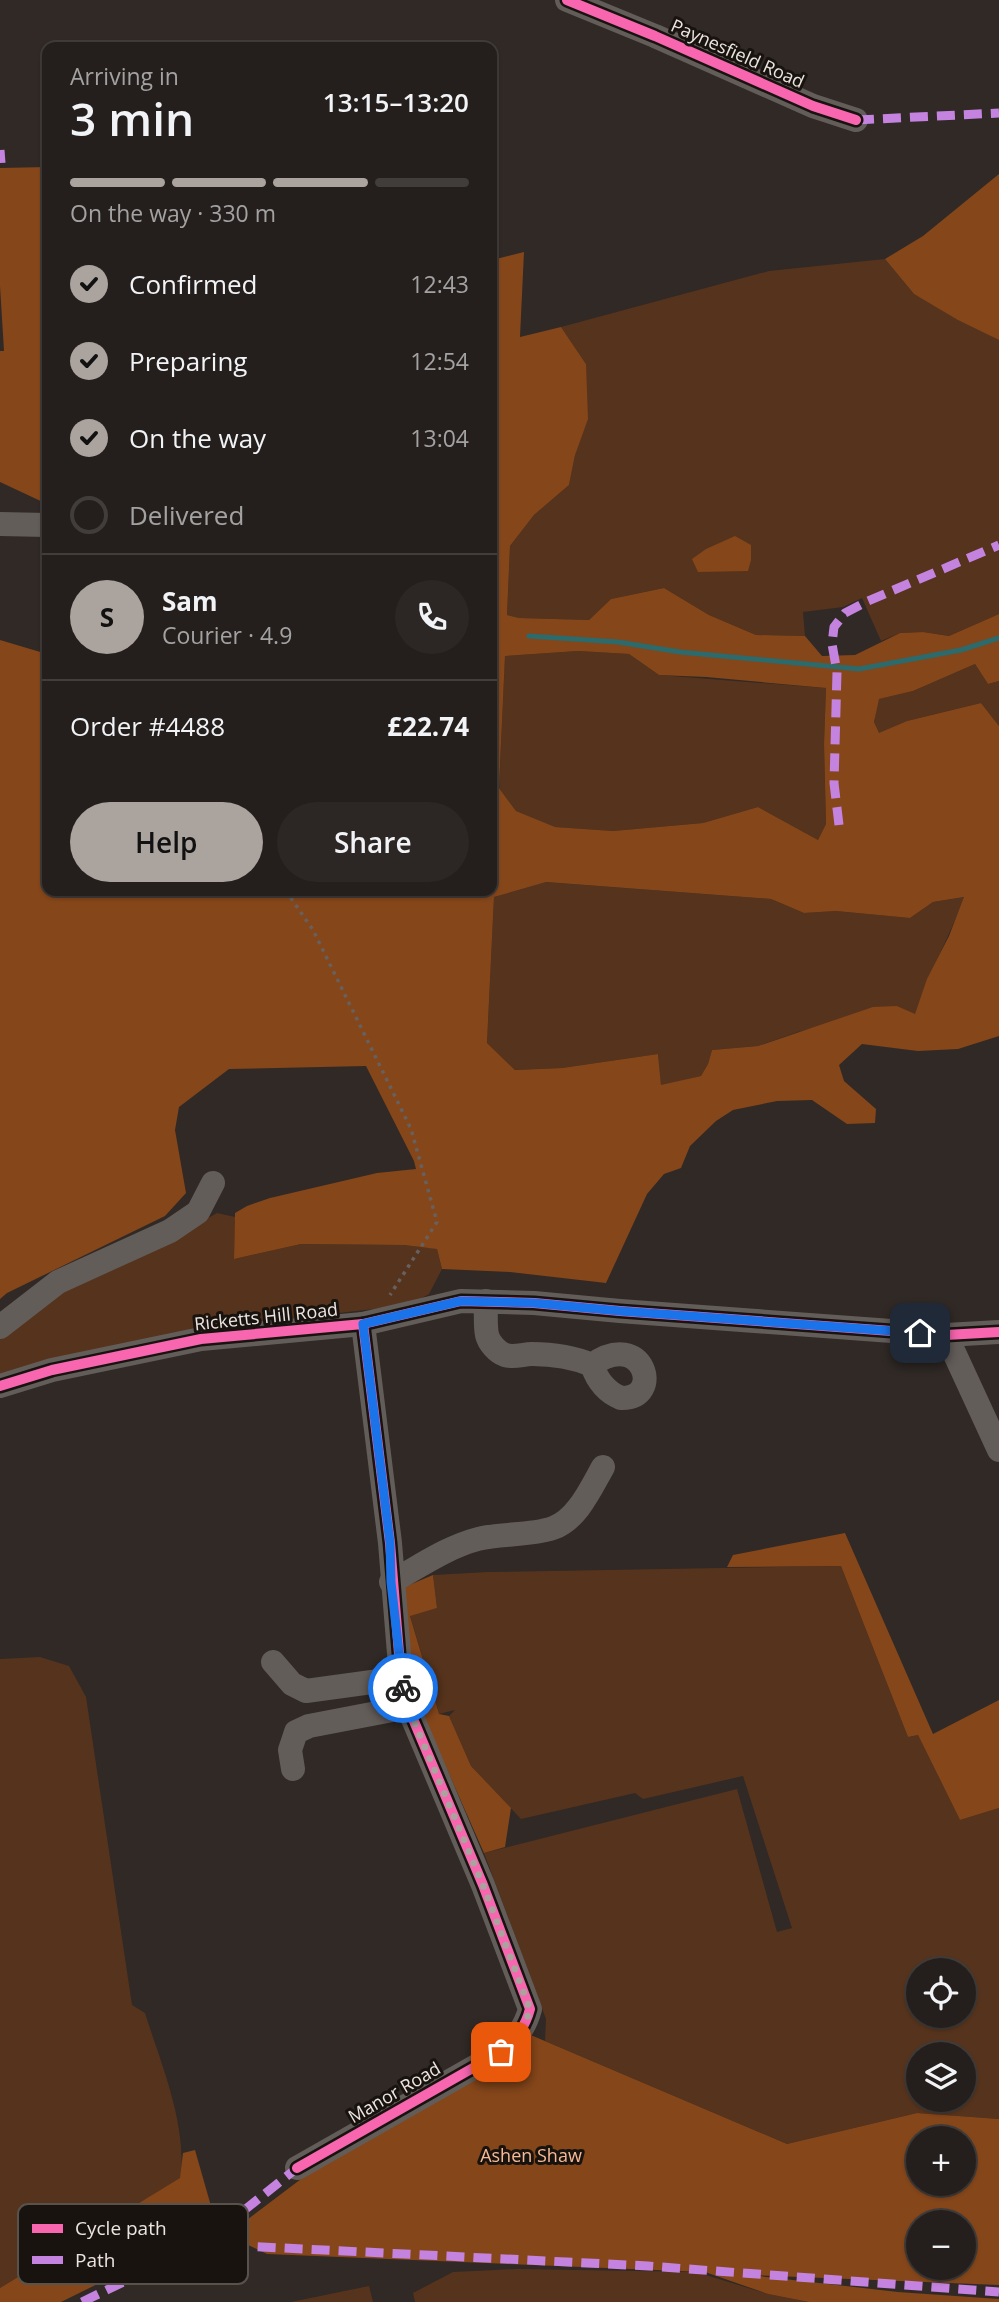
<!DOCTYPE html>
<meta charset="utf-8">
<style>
:root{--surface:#241f1c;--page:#2c2725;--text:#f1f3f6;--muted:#a3a2a3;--line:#413d3b;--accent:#aaa39e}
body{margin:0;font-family:"Open Sans",sans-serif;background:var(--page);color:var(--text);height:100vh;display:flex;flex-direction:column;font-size:26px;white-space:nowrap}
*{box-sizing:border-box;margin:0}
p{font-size:23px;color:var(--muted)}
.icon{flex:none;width:38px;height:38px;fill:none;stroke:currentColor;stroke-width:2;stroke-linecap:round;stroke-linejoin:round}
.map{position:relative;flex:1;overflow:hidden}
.sheet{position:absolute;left:42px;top:42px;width:455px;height:854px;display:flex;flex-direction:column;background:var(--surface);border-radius:14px;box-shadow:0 2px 5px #0004,0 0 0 2px var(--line)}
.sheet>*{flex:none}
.controls{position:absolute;left:906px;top:1958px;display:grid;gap:14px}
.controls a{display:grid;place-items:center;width:70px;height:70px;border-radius:50%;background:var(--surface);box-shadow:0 2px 5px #0004,0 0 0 2px var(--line);font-size:35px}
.pin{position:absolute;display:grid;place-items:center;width:60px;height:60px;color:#fff;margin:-30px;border-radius:14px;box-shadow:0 4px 10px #0006}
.courier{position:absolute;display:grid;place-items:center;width:70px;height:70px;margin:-35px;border:5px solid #1a73e8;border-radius:50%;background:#fff;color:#222;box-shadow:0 2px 9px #0007}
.summary em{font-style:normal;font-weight:600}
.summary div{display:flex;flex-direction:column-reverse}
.summary{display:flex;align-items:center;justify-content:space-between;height:119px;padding:0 28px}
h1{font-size:46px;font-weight:600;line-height:52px}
.bar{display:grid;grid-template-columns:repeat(4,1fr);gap:10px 7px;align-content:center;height:84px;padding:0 28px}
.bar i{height:9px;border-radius:5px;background:var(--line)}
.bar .active{background:var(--accent)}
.bar p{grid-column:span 4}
.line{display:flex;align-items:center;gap:18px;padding:0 28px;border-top:2px solid var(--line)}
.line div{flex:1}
.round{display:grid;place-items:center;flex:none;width:74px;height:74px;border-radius:37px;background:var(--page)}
ol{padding:0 28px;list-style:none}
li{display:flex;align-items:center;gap:21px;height:77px}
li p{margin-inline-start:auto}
li .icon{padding:7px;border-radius:50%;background:var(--accent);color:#111;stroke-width:4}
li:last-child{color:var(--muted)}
li i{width:38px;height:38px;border:4px solid var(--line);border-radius:50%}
.button{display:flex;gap:14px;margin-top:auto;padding:14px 28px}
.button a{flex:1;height:80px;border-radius:42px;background:var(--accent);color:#111;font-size:28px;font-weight:600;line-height:80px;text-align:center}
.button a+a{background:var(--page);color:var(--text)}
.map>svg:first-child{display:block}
</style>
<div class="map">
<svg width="999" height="2302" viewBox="0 0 999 2302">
<rect width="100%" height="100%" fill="#302926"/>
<g fill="#56331c" fill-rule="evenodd">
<polygon points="885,259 914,294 999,340 999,614 949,636 923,632 900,633 881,641 862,598 843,607 803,612 805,636 756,635 709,615 664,588 611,599 589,620 519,618 507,615 510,546 534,515 569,485 575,455 586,364 561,327 769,271"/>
<polygon points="578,651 629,654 659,675 826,688 824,744 826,824 818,840 758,807 703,823 613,831 554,827 516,811 499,788 505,656"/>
<polygon points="975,664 988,684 999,681 999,726 981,703 907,721 879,734 874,722 878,699 913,691"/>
<path d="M545,882L771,899L804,913L836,911L910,918L933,902L965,897C949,936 929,974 915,1015L897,1006L798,1032L758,1046L712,1050L708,1064L701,1076L661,1086L658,1054L562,1068L515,1070L487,1043L494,897Z"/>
<path d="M217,1213L235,1217L234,1259L301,1244L404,1245L431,1248L436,1245L442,1269L429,1294L409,1305L233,1325L0,1375V1337C63,1278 145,1257 217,1213Z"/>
<path d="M841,1566L908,1737L918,1735L960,1820L999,1808V2119L917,2113L787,2144L545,2041L546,2019L484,1853L737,1789L777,1932L792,1928L743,1776L643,1799L635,1793L521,1819L471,1766L449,1716L455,1710L439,1714L410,1615L437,1608L433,1575L488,1572ZM919,1970H964V2016H919ZM919,2054H964V2100H919Z"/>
<path d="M40,1657L69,1666L86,1697L132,2005L145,2013C162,2067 186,2121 181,2178L0,2288V1659Z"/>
<polygon points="518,2269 696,2272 768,2294 809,2302 415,2302 413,2293 453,2272"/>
<polygon points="369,2286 373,2302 291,2302"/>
</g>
<g fill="#85461a" fill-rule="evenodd">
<polygon points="47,167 47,504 0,482 0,351 4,351 0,286 0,168"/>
<polygon points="999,174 999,340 958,320 914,294 885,259 923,236"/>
<path d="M524,252L520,337L561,327L586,364L588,419L575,455L569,485L534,515L510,546L507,615L519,618L589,620L611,599L664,588L709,615L756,635L805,636L822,656L855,655L900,633L923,632L949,636L999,614V681L988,684L975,664L913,691L879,699L874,722L879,733L907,721L981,703L999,726V1036L958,1049L918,1051L862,1044L839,1065L844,1081L876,1109L875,1123L847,1124L812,1100L777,1101L733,1110L716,1121L690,1146L681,1168L664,1174L647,1194L606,1283L510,1272L442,1269L437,1249L404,1245L301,1244L234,1259L235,1213L247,1206L270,1198L377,1173L416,1169L414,1161L366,1066L229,1069L179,1107L175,1130L186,1193L165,1216L7,1293L0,1299V640L47,654V891H492V260ZM578,651L629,654L659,675L706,677L826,688L824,744L826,824L818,840L758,807L703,823L613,831L555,827L516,811L499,788L505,656ZM546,882L771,899L804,913L836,911L910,918L933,902L964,897L949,936L927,979L915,1014L897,1006L873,1007L758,1046L712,1050L708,1064L701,1076L661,1085L658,1054L562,1068L515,1070L487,1043L494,897Z"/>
<polygon points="735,536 751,545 751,560 748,571 698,572 692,559 706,549"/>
<polygon points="845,1533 933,1734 999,1700 999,1808 960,1820 918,1735 908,1737 841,1566 727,1567 733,1555"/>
<polygon points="433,1575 437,1608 410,1616 439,1714 449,1716 471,1766 511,1808 505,1847 484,1853 415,1697 402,1588"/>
<path d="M519,2030L787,2144L917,2113L999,2119V2285L750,2275L898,2292L999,2299V2302H809L768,2294L705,2272L267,2254L227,2235L301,2179ZM919,2138H964V2184H919ZM919,2222H964V2268H919Z"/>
<polygon points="195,2150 215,2220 193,2237 61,2302 0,2302 0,2288 180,2178 183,2153"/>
</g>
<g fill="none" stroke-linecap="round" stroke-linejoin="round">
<polyline stroke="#2c6a6b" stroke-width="5" points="529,636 618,642 680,652 859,669 961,650 999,638"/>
<polyline stroke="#66615f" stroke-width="3.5" stroke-dasharray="3.5 5" stroke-linecap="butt" points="286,891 313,930 411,1129 437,1222 390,1295"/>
<g stroke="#635d5a" stroke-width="24">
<polyline points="567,0 655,36 813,106 856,120"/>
<polyline points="0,524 47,525"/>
<path d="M486,1301C486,1312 485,1325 487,1335C489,1343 497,1352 505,1355C514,1358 523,1354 532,1354C553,1354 573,1357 592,1365C597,1380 606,1392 621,1398C665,1399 643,1328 592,1365"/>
<polyline points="0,1327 58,1282 170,1231 198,1212 213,1183"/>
<polyline points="946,1335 999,1450"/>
<polyline points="0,1386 52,1370 201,1339 363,1324 461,1301 534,1303 620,1311 946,1335 999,1332"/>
<path d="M391,1582C419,1567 447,1547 478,1539C501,1533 530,1536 553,1528C577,1520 591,1488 603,1467"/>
<polyline points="273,1662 292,1684 306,1691 401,1678"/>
<polyline points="293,1769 290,1750 296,1732 309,1726 408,1707"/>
<path d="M297,2168L501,2052C516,2038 525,2028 530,2009L483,1885L408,1707L401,1678L390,1543L363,1324"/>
</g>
<g stroke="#c483df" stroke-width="9" stroke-dasharray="18 9" stroke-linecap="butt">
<polyline points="856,120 999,113"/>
<polyline points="0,150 1,163"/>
<polyline points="839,825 834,783 837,672 832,644 834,627 845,613 868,601 999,545"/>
<polyline points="202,2244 297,2168"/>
<polyline points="82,2302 202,2244 648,2266 999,2292"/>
</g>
<g stroke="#18130f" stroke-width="15">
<g id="cycleway">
<polyline points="567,0 655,36 813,106 856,120"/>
<polyline points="0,1386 52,1370 201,1339 363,1324 461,1301 534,1303 620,1311 946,1335 999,1332"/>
<path d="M297,2168L501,2052C516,2038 525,2028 530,2009L483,1885L408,1707L401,1678L390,1543L363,1324"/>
</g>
</g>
<use href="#cycleway" stroke="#f766af" stroke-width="10"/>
</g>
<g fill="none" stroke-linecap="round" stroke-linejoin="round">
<path stroke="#aaa39e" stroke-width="7" stroke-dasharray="0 12.6" d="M403,1688L408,1707L483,1885L530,2009C525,2028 516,2038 501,2052"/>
<polyline stroke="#1a73e8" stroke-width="9" points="403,1688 391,1582 390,1543 363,1324 461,1301 534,1303 620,1311 920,1333"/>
</g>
<g text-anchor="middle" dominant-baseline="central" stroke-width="6" stroke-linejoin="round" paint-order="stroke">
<g font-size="18" fill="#ece4df" stroke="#18130f">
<text transform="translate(738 53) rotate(24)">Paynesfield Road</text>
<text transform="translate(266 1316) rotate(-6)">Ricketts Hill Road</text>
<text transform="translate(394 2092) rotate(-30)">Manor Road</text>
</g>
<g font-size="18" fill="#f7b996" stroke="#18130f">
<text x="531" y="2155">Ashen Shaw</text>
</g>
</g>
<rect x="18" y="2204" width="230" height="80" rx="10" fill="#18130f" stroke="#58524d" stroke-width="2"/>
<rect x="32" y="2224" width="31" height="9" fill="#f766af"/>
<rect x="32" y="2256" width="31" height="8" fill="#c483df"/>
<g font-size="19" fill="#ece4df">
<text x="75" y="2235">Cycle path</text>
<text x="75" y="2267">Path</text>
</g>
</svg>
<div class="controls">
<a><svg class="icon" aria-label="locate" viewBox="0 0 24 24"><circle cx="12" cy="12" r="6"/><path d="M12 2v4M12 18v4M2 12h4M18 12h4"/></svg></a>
<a><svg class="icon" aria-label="layers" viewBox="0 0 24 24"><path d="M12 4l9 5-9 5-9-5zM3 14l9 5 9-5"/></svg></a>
<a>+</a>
<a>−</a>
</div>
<div class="pin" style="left:501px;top:2052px;background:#ea580c"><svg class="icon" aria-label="bag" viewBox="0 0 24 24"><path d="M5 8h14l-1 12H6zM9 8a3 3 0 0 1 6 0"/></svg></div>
<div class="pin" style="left:920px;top:1333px;background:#1f2937"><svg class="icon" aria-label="home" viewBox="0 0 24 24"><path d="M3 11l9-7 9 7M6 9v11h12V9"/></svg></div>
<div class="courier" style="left:403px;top:1688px"><svg class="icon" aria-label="bike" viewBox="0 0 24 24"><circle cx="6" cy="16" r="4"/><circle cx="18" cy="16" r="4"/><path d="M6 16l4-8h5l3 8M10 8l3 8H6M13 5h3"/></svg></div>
<section class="sheet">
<div class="summary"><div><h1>3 min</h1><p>Arriving in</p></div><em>13:15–13:20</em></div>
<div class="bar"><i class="active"></i><i class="active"></i><i class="active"></i><i></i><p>On the way · 330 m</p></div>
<ol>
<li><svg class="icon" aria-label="check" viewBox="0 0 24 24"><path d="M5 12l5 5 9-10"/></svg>Confirmed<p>12:43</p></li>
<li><svg class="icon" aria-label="check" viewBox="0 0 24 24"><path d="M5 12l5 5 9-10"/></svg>Preparing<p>12:54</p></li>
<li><svg class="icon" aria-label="check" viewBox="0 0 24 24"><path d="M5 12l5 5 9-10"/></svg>On the way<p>13:04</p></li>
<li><i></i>Delivered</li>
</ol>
<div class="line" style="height:126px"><b class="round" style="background:var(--accent);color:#111">S</b><div><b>Sam</b><p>Courier · 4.9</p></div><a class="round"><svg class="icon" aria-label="phone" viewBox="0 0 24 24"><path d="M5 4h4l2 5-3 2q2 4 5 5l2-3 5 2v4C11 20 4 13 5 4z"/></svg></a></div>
<div class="line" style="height:91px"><div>Order #4488</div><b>£22.74</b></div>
<div class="button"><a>Help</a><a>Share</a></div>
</section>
</div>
